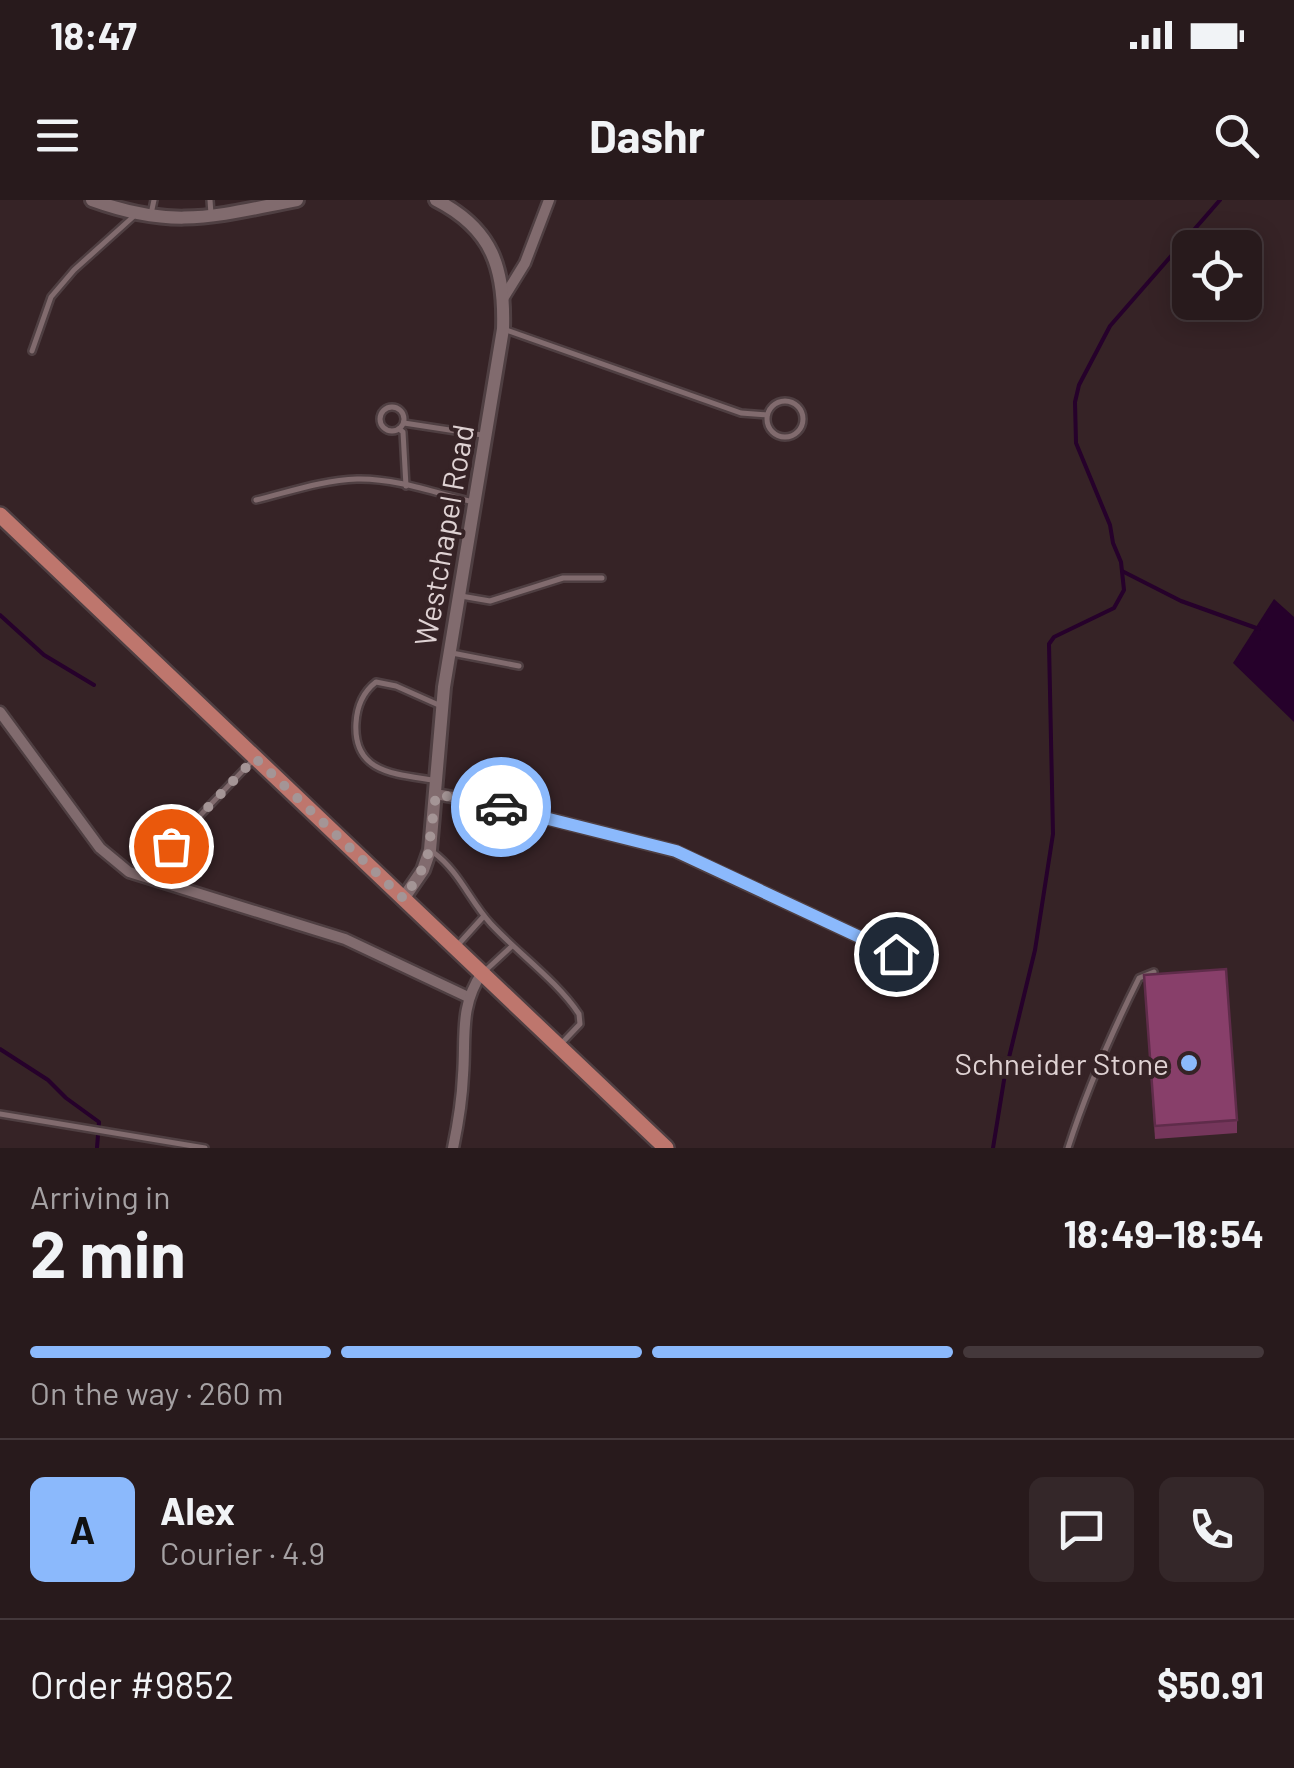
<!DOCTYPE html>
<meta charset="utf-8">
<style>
:root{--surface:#281a1c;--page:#342729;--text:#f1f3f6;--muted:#a5a1a3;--line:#44383b;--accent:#8bb9fc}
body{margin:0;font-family:Barlow,sans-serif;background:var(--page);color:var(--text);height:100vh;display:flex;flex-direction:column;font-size:38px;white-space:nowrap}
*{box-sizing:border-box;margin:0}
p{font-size:32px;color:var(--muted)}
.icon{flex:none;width:55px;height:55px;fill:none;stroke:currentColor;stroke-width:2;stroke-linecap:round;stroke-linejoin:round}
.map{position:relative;height:948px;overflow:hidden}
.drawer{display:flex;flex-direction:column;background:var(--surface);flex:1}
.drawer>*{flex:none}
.buttons{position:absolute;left:1172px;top:30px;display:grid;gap:20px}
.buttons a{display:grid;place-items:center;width:90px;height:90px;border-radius:15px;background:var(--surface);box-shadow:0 5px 25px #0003,0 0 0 2px var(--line);font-size:50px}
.pin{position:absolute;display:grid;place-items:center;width:85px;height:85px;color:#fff;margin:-42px;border:5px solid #fff;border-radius:50%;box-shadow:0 2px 10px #0007}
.courier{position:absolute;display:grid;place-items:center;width:100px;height:100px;margin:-50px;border:8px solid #8bb9fc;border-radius:50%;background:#fff;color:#222;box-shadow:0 2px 12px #0007}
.headline em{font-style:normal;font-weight:700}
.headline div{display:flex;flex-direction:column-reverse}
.headline{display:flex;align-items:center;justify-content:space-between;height:170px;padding:0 30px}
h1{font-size:65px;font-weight:700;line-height:75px}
.bar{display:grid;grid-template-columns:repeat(4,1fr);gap:15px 10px;align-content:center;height:120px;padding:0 30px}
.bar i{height:12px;border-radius:8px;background:var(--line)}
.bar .selected{background:var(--accent)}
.bar p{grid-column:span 4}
.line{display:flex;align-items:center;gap:25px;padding:0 30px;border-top:2px solid var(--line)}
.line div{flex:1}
.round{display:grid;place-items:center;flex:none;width:105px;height:105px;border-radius:15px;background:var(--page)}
.status{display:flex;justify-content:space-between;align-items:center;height:70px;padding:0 50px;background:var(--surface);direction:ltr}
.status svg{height:28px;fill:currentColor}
header{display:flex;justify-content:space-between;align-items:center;height:130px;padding:0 30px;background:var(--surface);font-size:45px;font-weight:700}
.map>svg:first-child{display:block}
</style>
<div class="status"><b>18:47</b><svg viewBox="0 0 49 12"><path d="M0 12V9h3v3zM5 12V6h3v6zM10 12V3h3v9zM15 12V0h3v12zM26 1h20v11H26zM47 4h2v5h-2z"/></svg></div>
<header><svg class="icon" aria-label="menu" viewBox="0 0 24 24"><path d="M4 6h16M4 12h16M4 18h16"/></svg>Dashr<svg class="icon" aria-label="search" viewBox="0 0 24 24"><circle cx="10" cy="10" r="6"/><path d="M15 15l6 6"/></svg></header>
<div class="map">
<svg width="1294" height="948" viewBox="0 0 1294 948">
<rect width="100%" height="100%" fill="#362326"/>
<polygon fill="#26012b" points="1274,399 1294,417 1294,522 1233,463"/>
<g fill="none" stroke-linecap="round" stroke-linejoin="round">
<g stroke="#26012b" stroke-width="4">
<polyline points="1122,371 1181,401 1259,429"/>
<polyline points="0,415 44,455 94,485"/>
<polyline points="0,849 48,880 66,898 99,922 97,948"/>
<polyline points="993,948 1005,874 1035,750 1053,634 1049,444 1054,437 1114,408 1124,390 1121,362 1113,343 1110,325 1076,243 1075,202 1079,185 1110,126 1220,0"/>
</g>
<g stroke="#4f3f42" stroke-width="10">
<g id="service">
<polyline points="210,0 211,14"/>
<polyline points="151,14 154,0"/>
<polyline points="506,130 741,213 767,215"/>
<polyline points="32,151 51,97 74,70 134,16"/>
<circle cx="785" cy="219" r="18"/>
<circle cx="392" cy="219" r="12"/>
<polyline points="404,223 482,235"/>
<polyline points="399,229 403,232 406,286"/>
<path d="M256,300C289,292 323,280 357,279C395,278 436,293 473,302"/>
<polyline points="461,396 490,401 563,378 602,378"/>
<polyline points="452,453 519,466"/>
<path d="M433,580C395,574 353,573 356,523C357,506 363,492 376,482L396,486L441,506"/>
<path d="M433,652C460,672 469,700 491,724C519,754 557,781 579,814L580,824L560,845"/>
<polyline points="156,678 171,646 253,560"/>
<polyline points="456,747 484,716"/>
<polyline points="485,771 512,746"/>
<polyline points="0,914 205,948"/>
<path d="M1068,948C1087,889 1111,834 1139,778L1154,772"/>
</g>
</g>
<g stroke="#4f3f42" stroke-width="15">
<g id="minor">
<polyline points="504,97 525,63 549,0"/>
<polyline points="0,512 100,648 129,672 345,739 468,797"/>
<polyline points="435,594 482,602 675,651 896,754"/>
<path d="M453,948C458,924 462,900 463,875C466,838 459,806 482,773"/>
</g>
</g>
<g stroke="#4f3f42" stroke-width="18">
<g id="tertiary">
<path d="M92,0C175,30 214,16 297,0"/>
<path d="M403,699L423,670L430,650L444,487L503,129C505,69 493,29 436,0"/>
</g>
</g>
<g stroke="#4f3f42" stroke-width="20">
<polyline id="primary" points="0,315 666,948"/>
</g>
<use href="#service" stroke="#816b6e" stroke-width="5"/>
<use href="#minor" stroke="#816b6e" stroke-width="10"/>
<use href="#tertiary" stroke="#816b6e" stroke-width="12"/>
<use href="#primary" stroke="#be766d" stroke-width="15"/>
</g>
<polygon fill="#75365b" points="1144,775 1237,920 1237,933 1155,939"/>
<polygon fill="#883f6a" stroke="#5f2c4a" stroke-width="2.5" points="1226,769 1237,920 1155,926 1144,775"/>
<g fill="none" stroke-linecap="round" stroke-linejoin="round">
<polyline stroke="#a49596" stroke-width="10" stroke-dasharray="0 18" points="171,646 255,558 404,699 427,661 436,594 501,607"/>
<polyline stroke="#8bb9fc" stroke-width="12" points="501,607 676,651 896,754"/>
</g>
<circle fill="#8bb9fc" stroke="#362326" stroke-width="4" cx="1189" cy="863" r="10"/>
<g text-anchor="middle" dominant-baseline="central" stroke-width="8" stroke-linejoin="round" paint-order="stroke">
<g font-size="30" fill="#dfd2d3" stroke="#362326">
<text transform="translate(443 335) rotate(-80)">Westchapel Road</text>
</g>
<g font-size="30" fill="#dfd2d3" stroke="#362326" text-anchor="end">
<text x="1169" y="863">Schneider Stone</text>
</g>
</g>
</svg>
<div class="buttons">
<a><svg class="icon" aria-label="locate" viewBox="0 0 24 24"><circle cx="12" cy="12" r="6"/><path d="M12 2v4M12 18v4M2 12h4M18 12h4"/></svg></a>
</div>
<div class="pin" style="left:171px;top:646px;background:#ea580c"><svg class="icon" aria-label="bag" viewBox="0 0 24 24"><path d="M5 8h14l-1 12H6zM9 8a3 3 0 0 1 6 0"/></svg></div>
<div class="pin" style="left:896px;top:754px;background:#1f2937"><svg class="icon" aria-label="home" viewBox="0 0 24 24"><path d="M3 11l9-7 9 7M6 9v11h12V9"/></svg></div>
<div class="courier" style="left:501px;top:607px"><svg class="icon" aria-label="car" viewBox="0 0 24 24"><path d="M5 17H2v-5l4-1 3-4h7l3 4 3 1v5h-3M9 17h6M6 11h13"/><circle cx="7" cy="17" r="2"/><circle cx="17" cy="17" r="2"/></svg></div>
</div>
<section class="drawer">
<div class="headline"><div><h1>2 min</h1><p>Arriving in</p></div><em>18:49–18:54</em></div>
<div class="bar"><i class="selected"></i><i class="selected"></i><i class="selected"></i><i></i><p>On the way · 260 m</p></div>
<div class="line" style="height:180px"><b class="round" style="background:var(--accent);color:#111">A</b><div><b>Alex</b><p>Courier · 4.9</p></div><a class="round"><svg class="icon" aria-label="chat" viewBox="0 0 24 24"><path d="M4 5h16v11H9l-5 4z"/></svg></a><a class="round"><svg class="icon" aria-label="phone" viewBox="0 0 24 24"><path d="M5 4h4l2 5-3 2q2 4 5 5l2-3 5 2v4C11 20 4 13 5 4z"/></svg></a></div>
<div class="line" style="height:130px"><div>Order #9852</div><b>$50.91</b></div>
</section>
